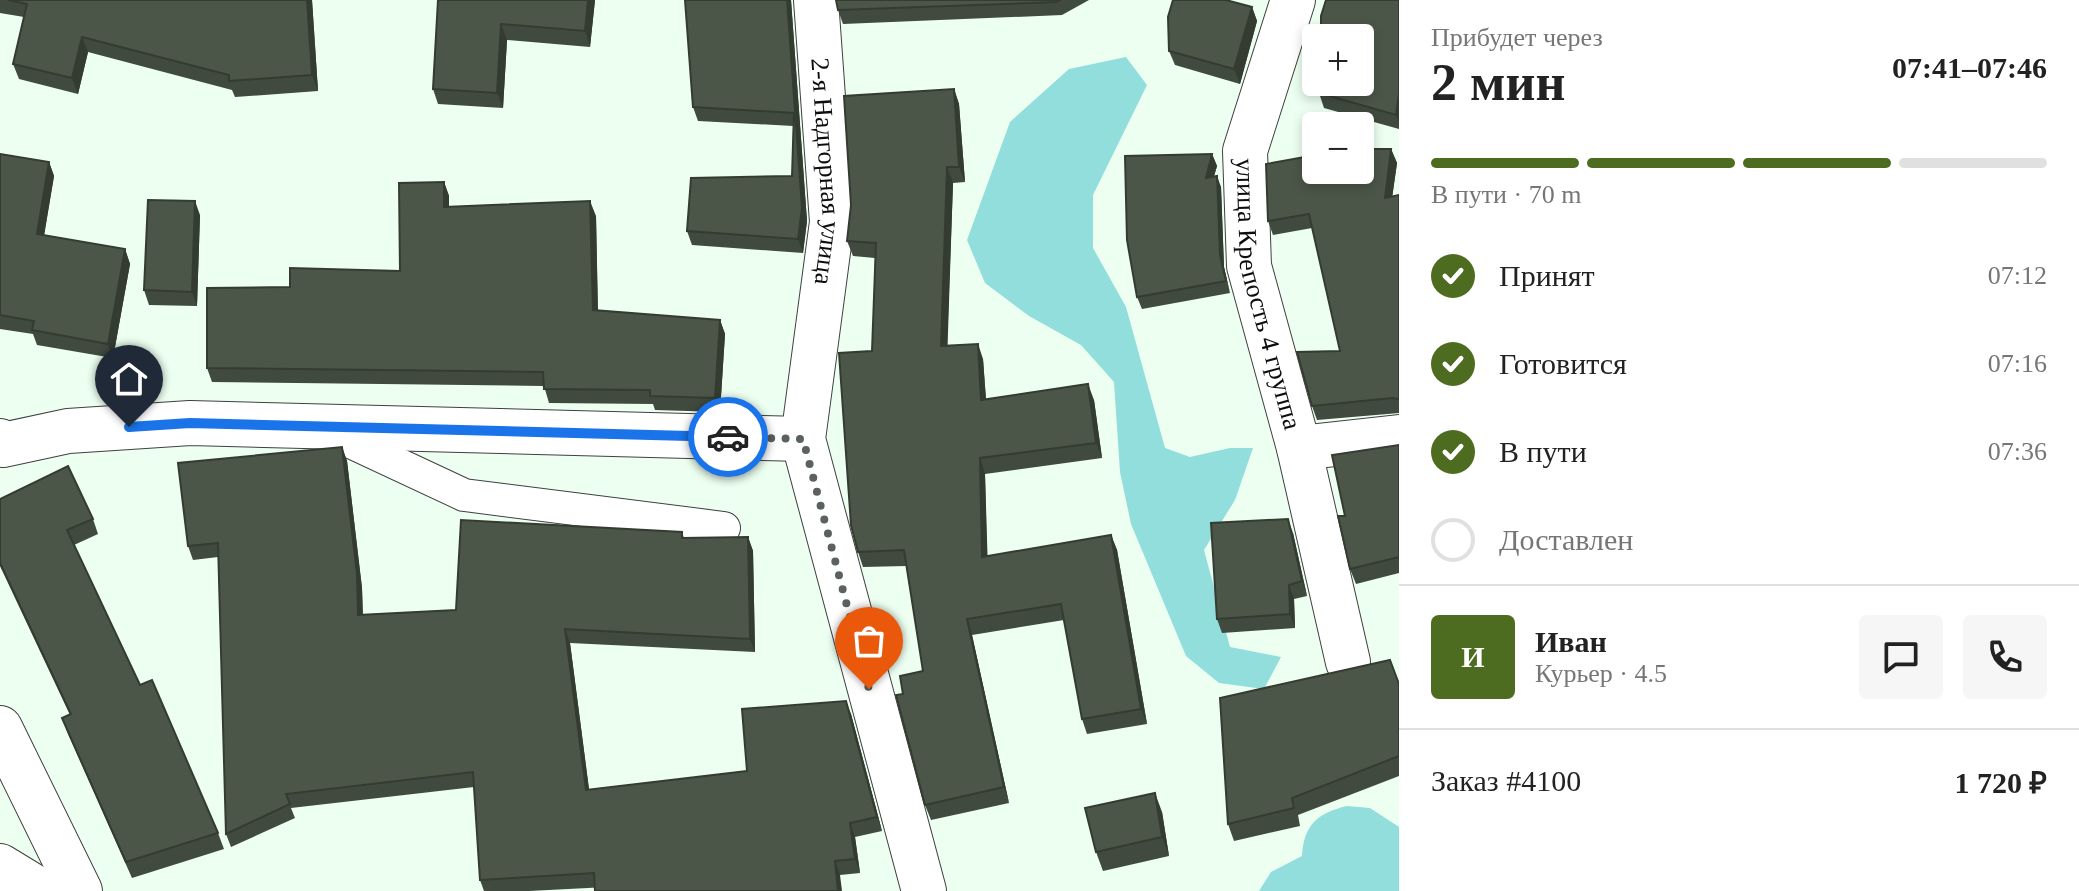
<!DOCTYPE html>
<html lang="ru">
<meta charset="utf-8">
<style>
:root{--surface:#fff;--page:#f6f6f6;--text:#222;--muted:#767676;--line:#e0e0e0;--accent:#4e6c1f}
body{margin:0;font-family:"Times New Roman",serif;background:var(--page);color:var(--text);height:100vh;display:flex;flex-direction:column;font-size:30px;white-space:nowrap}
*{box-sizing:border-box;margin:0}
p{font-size:26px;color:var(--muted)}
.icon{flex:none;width:44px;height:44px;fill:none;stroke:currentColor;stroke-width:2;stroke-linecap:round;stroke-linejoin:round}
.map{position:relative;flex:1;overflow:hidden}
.panel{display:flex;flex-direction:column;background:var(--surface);width:680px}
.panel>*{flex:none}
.controls{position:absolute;left:1302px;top:24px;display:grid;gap:16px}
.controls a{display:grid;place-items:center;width:72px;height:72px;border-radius:8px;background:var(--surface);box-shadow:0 4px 12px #0003;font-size:40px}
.pin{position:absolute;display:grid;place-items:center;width:68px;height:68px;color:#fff;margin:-82px -34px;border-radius:50% 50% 50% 0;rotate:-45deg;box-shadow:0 0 8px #0007}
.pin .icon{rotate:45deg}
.courier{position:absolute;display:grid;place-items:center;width:80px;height:80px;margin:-40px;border:6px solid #1a73e8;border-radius:50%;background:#fff;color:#222;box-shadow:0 2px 10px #0007}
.headline em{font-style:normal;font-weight:600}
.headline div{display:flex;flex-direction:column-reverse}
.headline{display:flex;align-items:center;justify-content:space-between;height:136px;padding:0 32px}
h1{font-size:52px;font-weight:600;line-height:60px}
.bar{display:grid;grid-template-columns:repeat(4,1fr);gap:12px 8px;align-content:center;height:96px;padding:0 32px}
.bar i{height:10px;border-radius:6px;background:var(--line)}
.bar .current{background:var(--accent)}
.bar p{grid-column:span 4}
.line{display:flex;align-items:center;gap:20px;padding:0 32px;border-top:2px solid var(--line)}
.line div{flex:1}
.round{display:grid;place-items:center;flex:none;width:84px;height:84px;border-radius:8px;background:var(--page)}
ol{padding:0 32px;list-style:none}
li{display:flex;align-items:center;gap:24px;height:88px}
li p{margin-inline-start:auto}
li .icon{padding:8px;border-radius:50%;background:var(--accent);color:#fff;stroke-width:4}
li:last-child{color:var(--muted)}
li i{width:44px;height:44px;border:4px solid var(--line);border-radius:50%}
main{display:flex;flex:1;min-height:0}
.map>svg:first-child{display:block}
</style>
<main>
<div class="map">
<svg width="1399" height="891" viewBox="0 0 1399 891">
<rect width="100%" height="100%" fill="#ecfff1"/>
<g fill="#91dedd">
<polygon points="1126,57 1147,85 1093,195 1093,248 1126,307 1165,448 1190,457 1230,448 1253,448 1235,500 1204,550 1230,647 1281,657 1264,689 1219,683 1186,656 1131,524 1120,472 1114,382 1081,345 1029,316 985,283 967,240 1010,122 1069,69"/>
<path d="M1347,806L1370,808L1399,827V891H1259L1271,872L1302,856C1304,825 1317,813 1347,806Z"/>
</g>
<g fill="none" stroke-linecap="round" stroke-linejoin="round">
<g stroke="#404040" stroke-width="34">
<polyline id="service" points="325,430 464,495 724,528"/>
</g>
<g stroke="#404040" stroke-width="46">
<g id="minor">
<path id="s1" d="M816,0L832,222L803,439L924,891"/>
<path id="s2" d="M1293,0L1245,151L1249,266L1299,448L1348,662"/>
<polyline points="0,441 3,445 68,431 190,423 803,439"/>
<polyline points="1299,448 1399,437"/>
<polyline points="0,728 80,891"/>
<polyline points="0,866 41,891"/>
</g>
</g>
<use href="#service" stroke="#fff" stroke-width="32"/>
<use href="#minor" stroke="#fff" stroke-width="44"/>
</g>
<g fill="#404a3e">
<polygon points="0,0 312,0 318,91 235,97 232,90 88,52 78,94 19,79 13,64 24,17 0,13"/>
<polygon points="438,0 595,0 590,47 507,40 503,108 438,104 433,89"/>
<polygon points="685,0 791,0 807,221 803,253 692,245 687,231 792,176 793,126 698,121 693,107"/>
<polygon points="836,0 1089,0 1062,15 843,24 838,10"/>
<polygon points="1399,0 1399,129 1324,108 1319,93"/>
<polygon points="1252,7 1257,21 1240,84 1175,65 1169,51"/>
<polygon points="954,89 959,104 965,182 953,183 947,346 983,359 986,399 1094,400 1102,458 985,474 987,556 1111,535 1117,550 1147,724 1087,734 1082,719 1064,620 972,635 1009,803 931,820 925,805 903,694 923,671 906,566 863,567 858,552 872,351 875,258 853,256 847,241"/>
<polygon points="1391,149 1397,163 1392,197 1399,195 1399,413 1317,420 1312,406 1340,351 1312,228 1273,235 1268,221"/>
<polygon points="0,154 49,162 54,176 44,235 125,249 130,264 113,358 37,345 33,334 0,329"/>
<polygon points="1212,154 1217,166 1214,176 1221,187 1224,267 1230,293 1142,309 1137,297"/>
<polygon points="444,182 449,196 449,207 596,216 598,310 720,320 725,334 720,412 655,410 653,404 549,403 544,386 212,382 207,368 290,287 400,271"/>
<polygon points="200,215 197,306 149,305 144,290"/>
<polygon points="1399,445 1399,573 1356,584 1350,569 1345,516"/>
<polygon points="342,447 347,461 362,588 363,615 456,610 682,532 684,538 748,537 753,551 755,652 570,643 589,790 747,771 851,714 882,831 855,837 860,873 840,875 529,891 484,891 480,880 474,787 291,808 295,818 231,847 226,834 218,557 193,560 188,546"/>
<polygon points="0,499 93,519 98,534 74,545 140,685 218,833 224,849 132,878 68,734 62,718 70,715 0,566"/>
<polygon points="1293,533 1307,596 1294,599 1295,628 1222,633 1217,619"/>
<polygon points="1399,684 1399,776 1298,815 1300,826 1234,841 1228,824"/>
<polygon points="1162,812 1169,856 1103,871 1096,852"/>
</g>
<g fill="#343c32">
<polygon points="307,0 312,0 318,91 312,75"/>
<polygon points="588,0 595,0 590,47 585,31"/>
<polygon points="787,0 791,0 807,221 803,253 798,239 802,208"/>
<polygon points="1252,7 1257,21 1240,84 1234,69"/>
<polygon points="501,24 507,40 503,108 497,93"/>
<polygon points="82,37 88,52 78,94 72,78"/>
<polygon points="954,89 959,104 965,182 959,167"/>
<polygon points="1399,93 1399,123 1396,115"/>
<polygon points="1391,149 1397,163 1390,213 1385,198"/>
<polygon points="1212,154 1217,166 1210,190 1206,178"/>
<polygon points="49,162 54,176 42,248 37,234"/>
<polygon points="947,167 953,183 947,362 941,346"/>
<polygon points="1217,176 1221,187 1224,267 1230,293 1220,255"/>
<polygon points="444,182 449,196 449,222 444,207"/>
<polygon points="195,201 200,215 197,306 192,292"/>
<polygon points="590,201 596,216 598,324 593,310"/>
<polygon points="125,249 130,264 113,358 108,344"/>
<polygon points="720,320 725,334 720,412 715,398"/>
<polygon points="978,344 983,359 987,415 981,400"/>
<polygon points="1088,384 1094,400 1102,458 1096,443"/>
<polygon points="342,447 347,461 362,588 363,629 358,615"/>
<polygon points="980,458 985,474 988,572 982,557"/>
<polygon points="1288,519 1293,533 1307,596 1302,581"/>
<polygon points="1111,535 1117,550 1147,724 1141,709"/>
<polygon points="748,537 753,551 755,652 750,639"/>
<polygon points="1289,585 1294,599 1295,628 1290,614"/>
<polygon points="967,619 972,635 1009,803 1004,787"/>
<polygon points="565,629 570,643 591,804 586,790"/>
<polygon points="846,701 851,714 882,831 877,817"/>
<polygon points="1155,793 1162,812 1169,856 1162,837"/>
<polygon points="850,823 855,837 860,873 855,859"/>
<polygon points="835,861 840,875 842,891 838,891"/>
</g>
<g fill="#4b5648" stroke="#343c32" stroke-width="2">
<polygon points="8,0 307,0 312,75 229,81 229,75 82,37 72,78 13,64 27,4"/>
<polygon points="438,0 588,0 585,31 501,24 497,93 433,89"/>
<polygon points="685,0 787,0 802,208 798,239 687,231 691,178 792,176 794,113 693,107"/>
<polygon points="836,0 1060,0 1057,2 838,10"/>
<polygon points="1173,0 1226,0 1252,7 1234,69 1169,51 1168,17"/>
<polygon points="1326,0 1399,0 1399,93 1396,115 1319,93 1319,82 1360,82 1360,38 1321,38 1321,16"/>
<polygon points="954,89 959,167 947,167 941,346 978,344 981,400 1088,384 1096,443 980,458 982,557 1111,535 1141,709 1082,719 1061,604 967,619 1004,787 925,805 896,695 903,694 900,676 923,671 904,550 858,552 851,525 839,353 872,351 876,243 847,241 851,205 844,96"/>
<polygon points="1360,149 1391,149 1385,198 1399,195 1399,399 1392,398 1312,406 1297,352 1340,351 1309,214 1268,221 1266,164 1316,155 1316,170 1360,170"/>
<polygon points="0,154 49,162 37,234 125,249 108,344 32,330 34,321 0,315"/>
<polygon points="1212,154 1206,178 1217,176 1220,255 1226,281 1137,297 1127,240 1125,156"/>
<polygon points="444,182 444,207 590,201 593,310 720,320 715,398 650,396 650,390 544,389 543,372 207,368 207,288 290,287 290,268 400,271 399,183"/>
<polygon points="148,200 195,201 192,292 144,290"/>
<polygon points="1399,445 1399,557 1350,569 1338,516 1345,516 1332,455"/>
<polygon points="342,447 357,574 358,615 456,610 461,520 682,532 682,538 748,537 750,639 565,629 586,790 747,771 742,709 846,701 877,817 850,823 855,859 835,861 838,891 595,891 594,873 480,880 473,772 286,794 290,804 226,834 218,543 188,546 178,463"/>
<polygon points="68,466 93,519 67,530 140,685 152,680 218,833 126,862 62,718 71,714 0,563 0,499"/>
<polygon points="1288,519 1302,581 1289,585 1290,614 1217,619 1211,523"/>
<polygon points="1390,660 1399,684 1399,756 1292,798 1294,808 1228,824 1220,698"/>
<polygon points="1155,793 1162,837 1096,852 1085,808"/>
</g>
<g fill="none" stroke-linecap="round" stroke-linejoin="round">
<polyline stroke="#5b625d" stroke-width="8" stroke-dasharray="0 14.4" points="728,437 803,439 869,689"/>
<polyline stroke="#1a73e8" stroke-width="10" points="129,427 190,423 728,437"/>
</g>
<g text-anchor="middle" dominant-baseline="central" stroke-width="8" stroke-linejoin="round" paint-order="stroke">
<g font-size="26" fill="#0d0d0d" stroke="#fff">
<text stroke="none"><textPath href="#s1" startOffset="172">2-я Надгорная улица</textPath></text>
<text stroke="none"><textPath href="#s2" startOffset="304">улица Крепость 4 группа</textPath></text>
</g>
</g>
</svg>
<div class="controls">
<a>+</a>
<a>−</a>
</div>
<div class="pin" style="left:869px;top:689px;background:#ea580c"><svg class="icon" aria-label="bag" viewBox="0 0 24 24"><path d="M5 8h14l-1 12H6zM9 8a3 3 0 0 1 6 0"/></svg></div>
<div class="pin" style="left:129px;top:427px;background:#1f2937"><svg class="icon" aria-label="home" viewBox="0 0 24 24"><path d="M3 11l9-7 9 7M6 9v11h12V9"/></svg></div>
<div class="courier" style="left:728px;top:437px"><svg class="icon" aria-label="car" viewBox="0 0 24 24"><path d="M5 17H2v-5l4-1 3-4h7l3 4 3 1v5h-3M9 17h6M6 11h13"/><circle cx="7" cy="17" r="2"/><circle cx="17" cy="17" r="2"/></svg></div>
</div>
<section class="panel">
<div class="headline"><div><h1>2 мин</h1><p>Прибудет через</p></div><em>07:41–07:46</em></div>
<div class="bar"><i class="current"></i><i class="current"></i><i class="current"></i><i></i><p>В пути · 70 m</p></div>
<ol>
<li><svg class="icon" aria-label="check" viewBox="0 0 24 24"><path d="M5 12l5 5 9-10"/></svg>Принят<p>07:12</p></li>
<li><svg class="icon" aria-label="check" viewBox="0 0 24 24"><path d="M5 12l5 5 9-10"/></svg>Готовится<p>07:16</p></li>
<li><svg class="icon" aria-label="check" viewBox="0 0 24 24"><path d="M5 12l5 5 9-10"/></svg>В пути<p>07:36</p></li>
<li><i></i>Доставлен</li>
</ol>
<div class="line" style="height:144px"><b class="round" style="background:var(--accent);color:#fff">И</b><div><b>Иван</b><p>Курьер · 4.5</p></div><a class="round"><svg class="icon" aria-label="chat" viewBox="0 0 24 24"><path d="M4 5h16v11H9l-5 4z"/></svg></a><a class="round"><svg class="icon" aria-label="phone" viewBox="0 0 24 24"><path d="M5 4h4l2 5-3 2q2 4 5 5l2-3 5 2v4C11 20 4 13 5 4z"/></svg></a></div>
<div class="line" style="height:104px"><div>Заказ #4100</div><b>1 720 ₽</b></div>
</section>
</main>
